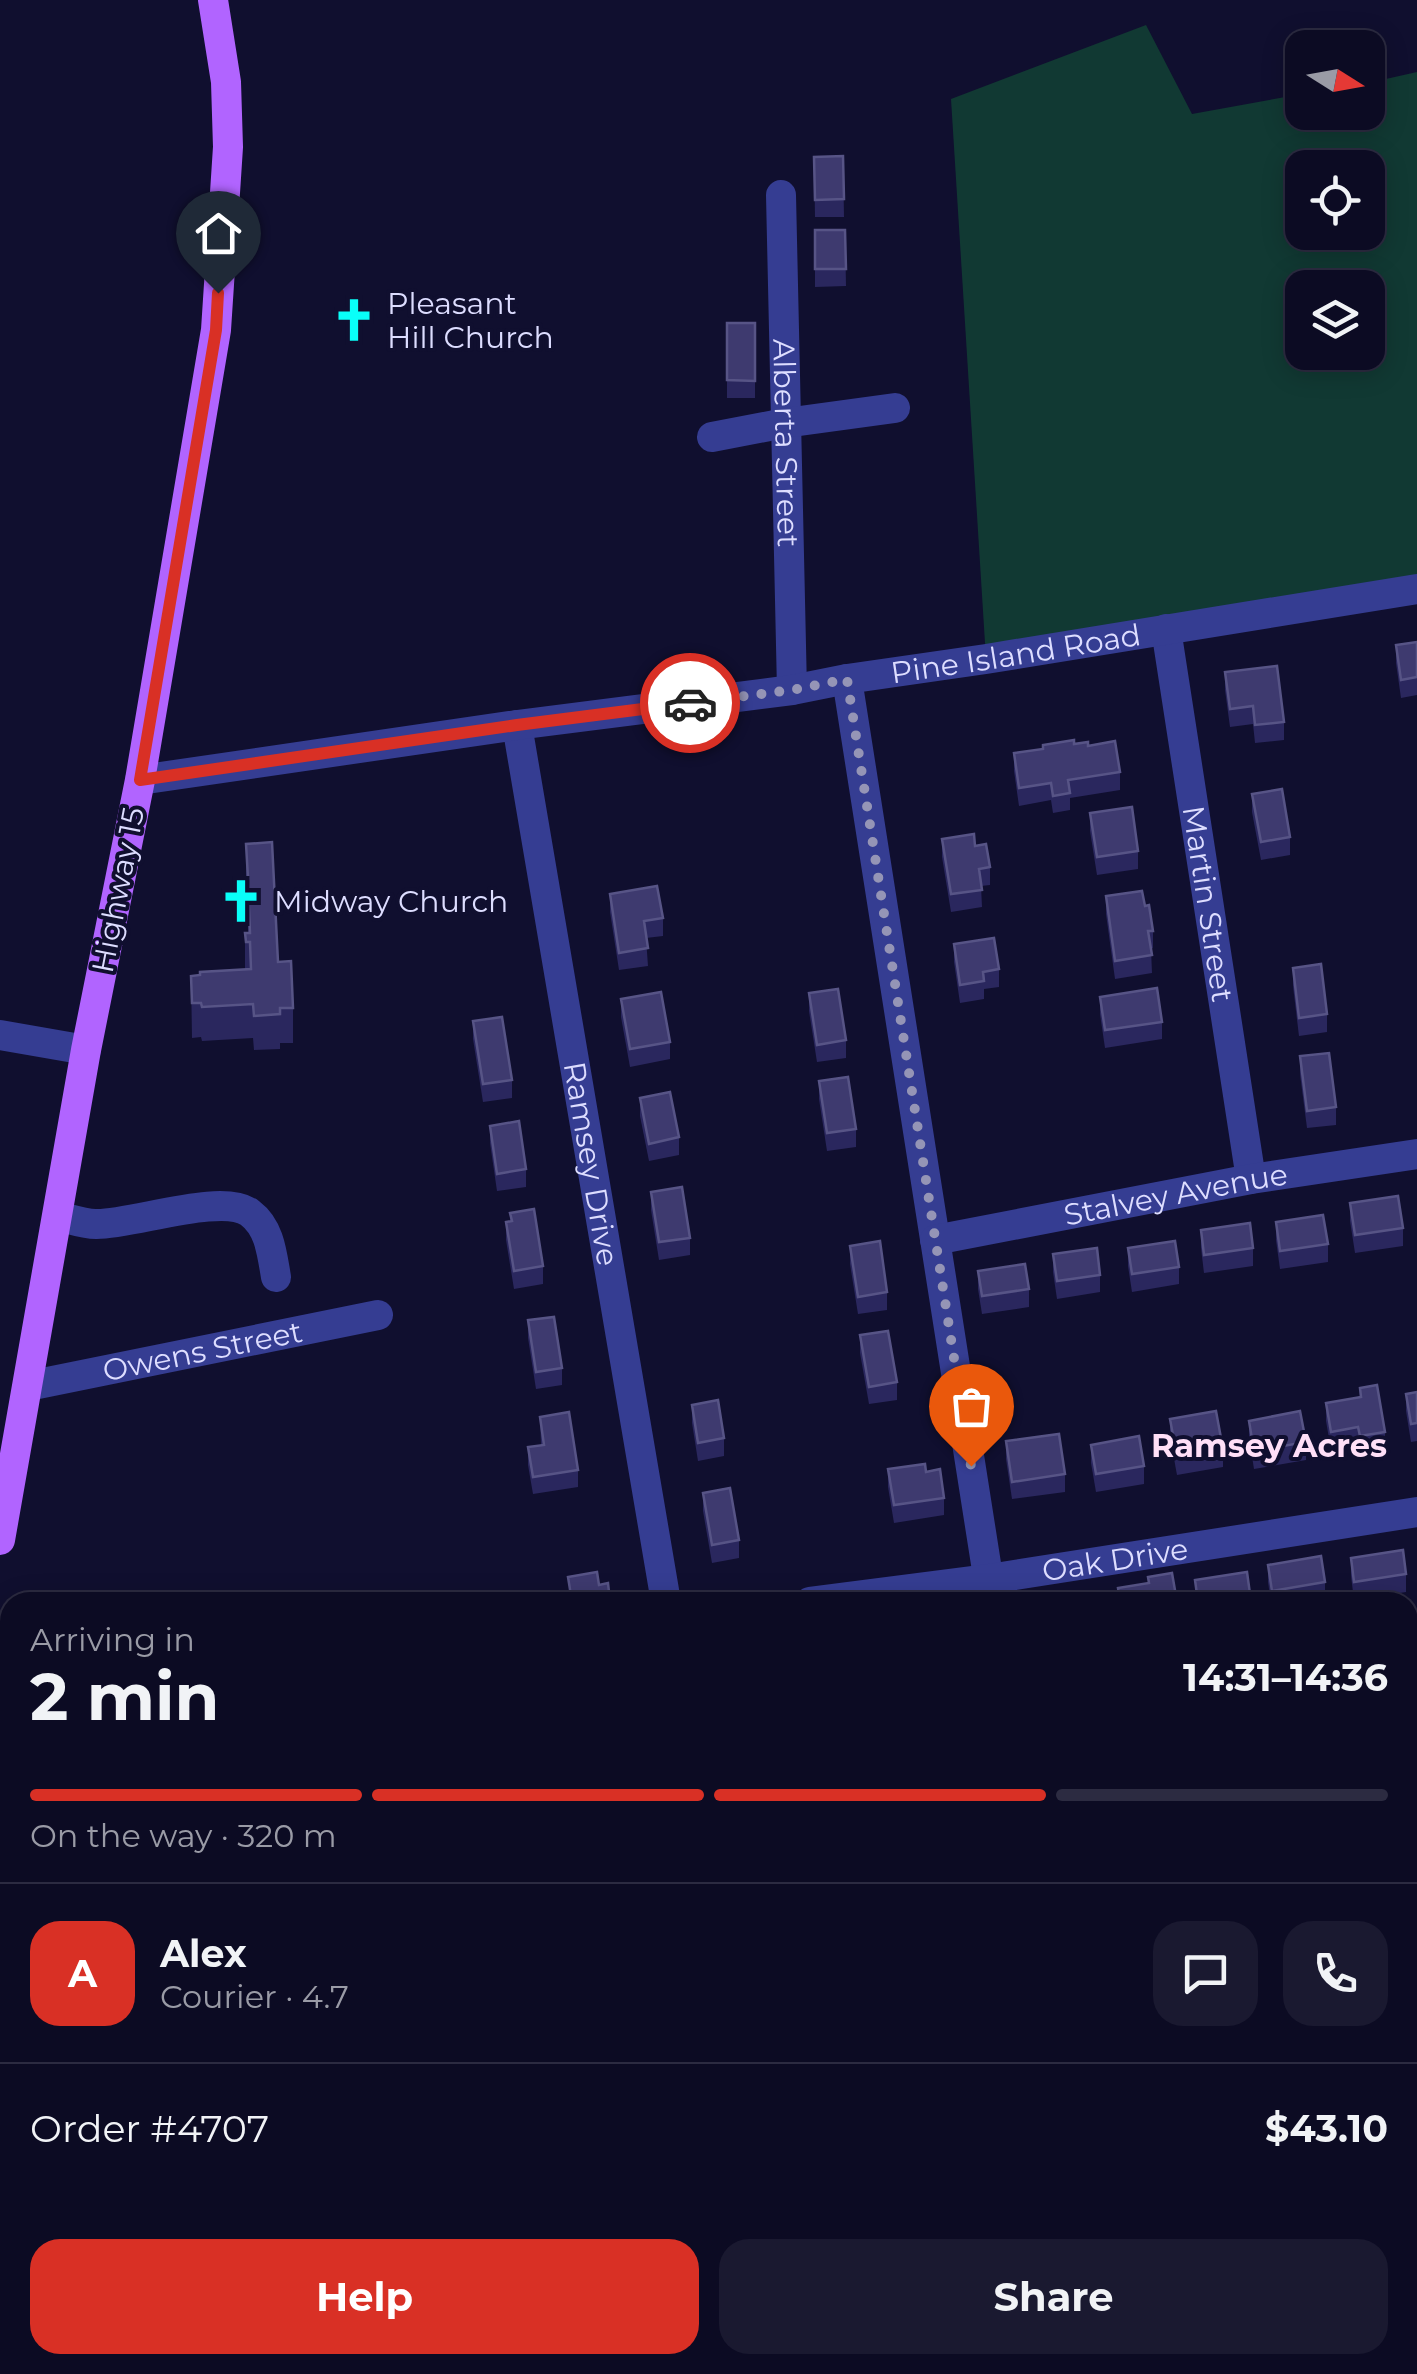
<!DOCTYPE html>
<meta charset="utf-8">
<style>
:root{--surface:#0c0b23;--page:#1a1930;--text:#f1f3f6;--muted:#9a9ba6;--line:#2c2b41;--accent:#d93025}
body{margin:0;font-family:Montserrat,sans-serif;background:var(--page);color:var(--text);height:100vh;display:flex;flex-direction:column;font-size:38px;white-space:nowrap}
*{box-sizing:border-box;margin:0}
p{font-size:32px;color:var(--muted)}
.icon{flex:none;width:55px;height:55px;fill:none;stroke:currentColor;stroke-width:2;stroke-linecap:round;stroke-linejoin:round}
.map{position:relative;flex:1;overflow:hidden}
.panel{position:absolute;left:0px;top:1592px;width:1418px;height:782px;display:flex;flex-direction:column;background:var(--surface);border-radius:30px 30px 0 0;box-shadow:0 5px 25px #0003,0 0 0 2px var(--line)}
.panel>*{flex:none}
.needle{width:65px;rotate:101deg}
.buttons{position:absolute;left:1285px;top:30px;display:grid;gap:20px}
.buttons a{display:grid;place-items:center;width:100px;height:100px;border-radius:20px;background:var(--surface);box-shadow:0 5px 25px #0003,0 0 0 2px var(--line);font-size:50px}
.pin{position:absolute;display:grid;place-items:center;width:85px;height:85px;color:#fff;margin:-102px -42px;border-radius:50% 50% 50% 0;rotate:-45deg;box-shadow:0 0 10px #0007}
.pin .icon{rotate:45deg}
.courier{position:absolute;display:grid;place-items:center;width:100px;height:100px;margin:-50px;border:8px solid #d93025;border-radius:50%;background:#fff;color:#222;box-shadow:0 2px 12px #0007}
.head em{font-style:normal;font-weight:700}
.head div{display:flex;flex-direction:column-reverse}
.head{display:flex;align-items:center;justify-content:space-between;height:170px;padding:0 30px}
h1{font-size:65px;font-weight:700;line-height:75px}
.bar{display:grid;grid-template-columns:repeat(4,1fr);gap:15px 10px;align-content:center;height:120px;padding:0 30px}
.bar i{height:12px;border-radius:8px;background:var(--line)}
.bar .selected{background:var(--accent)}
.bar p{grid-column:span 4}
.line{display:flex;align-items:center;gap:25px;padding:0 30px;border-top:2px solid var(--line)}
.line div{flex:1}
.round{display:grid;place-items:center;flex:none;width:105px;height:105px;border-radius:30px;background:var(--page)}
.action{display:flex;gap:20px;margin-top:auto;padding:20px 30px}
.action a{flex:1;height:115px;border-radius:30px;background:var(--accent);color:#fff;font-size:40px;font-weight:700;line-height:115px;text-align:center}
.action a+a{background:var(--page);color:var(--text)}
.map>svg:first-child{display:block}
</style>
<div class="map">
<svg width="1417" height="2374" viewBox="0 0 1417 2374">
<rect width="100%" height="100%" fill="#100f2f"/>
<path fill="#113933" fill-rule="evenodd" d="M1146,25L1192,114L1302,94V112H1368V83L1417,72V589L986,659L951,99ZM1302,168H1368V232H1302ZM1302,288H1368V352H1302Z"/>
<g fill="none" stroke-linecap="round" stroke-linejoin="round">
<g stroke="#353d92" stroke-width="30">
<path id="s1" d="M781,195L792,690"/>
<polyline points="712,437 785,423 895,408"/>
<path id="s2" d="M1166,629L1251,1179"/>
<polyline points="847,679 992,1602"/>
<path id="s3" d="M517,725L666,1602"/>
<path id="s4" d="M140,780L517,725L792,690L847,679L986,659L1417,589"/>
<polyline points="0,1035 86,1050"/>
<path d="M58,1216C70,1219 84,1224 96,1224C131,1225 223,1192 250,1213C270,1228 272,1254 276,1277"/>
<path id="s5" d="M935,1240L1251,1179L1417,1154"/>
<path id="s6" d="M28,1386L378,1315"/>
<path id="s7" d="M810,1602L989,1579L1417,1512"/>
<polyline points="0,1716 10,1715"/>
<polyline points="1408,1836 1417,1834"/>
<polyline points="0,2054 10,2052"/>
<polyline points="1408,2148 1417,2147"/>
<polyline points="0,2304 10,2304"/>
<polyline points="785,2365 786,2374"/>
<polyline points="1112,2365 1113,2374"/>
</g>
<polyline stroke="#b164ff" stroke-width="30" points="0,1540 86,1050 140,780 216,330 228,147 226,82 213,0"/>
</g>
<g fill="#2a275e">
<polygon points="843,156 844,217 815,217 814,157"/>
<polygon points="815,230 845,230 846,286 815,287"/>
<rect x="727" y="323" width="28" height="75"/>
<polygon points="1417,642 1417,695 1401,698 1396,663 1396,645"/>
<polygon points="1225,672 1284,722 1284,740 1255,743 1253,724 1230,727 1225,690"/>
<polygon points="1074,744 1088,746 1120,772 1120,790 1070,798 1070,810 1053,813 1051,800 1019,806 1014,771 1014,753"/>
<polygon points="1252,794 1290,837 1290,855 1261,860 1252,812"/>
<polygon points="1090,813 1138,851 1138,869 1097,875 1090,831"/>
<polygon points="942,839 975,846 990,867 990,885 981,886 982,907 951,912 942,857"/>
<polygon points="246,844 278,962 293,1008 293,1043 280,1043 280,1049 254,1050 253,1038 202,1041 201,1037 192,1038 191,976 245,969 245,933 248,933 248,921 243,921 243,878 246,878"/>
<polygon points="610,894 663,918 663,936 646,938 648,966 619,970 610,912"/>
<polygon points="1106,896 1145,906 1153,931 1153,948 1151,949 1152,973 1115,979 1106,914"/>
<polygon points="954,944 999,969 999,987 984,989 984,999 960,1003 954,962"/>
<polygon points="1293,968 1327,1014 1327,1032 1299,1036 1293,986"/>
<polygon points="809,993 846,1040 846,1058 817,1062 809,1011"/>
<polygon points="1100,997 1162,1022 1162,1039 1105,1048 1100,1014"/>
<polygon points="621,999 670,1042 670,1059 630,1067 621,1017"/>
<polygon points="473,1021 512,1080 512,1098 483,1102 473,1039"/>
<polygon points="1300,1056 1336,1107 1336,1125 1307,1128 1300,1074"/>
<polygon points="819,1081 856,1129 856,1147 827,1151 819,1099"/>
<polygon points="640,1098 679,1137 679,1155 649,1161 640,1116"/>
<polygon points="490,1126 526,1169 526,1187 497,1191 490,1143"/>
<polygon points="651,1192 690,1238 690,1255 659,1260 651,1210"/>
<polygon points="1350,1203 1403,1228 1403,1246 1355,1253 1350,1221"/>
<polygon points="510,1213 543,1266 543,1284 514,1289 506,1240 506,1222 510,1222"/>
<polygon points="1276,1222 1328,1244 1328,1262 1280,1269 1276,1240"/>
<polygon points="1201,1230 1253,1248 1253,1266 1204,1273 1201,1248"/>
<polygon points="850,1246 887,1292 887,1310 858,1314 850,1264"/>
<polygon points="1128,1248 1179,1267 1179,1284 1132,1292 1128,1266"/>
<polygon points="1053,1254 1100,1275 1100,1292 1057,1299 1053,1272"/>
<polygon points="978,1271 1029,1289 1029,1307 982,1314 978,1289"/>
<polygon points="528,1320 562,1368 562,1385 536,1389 528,1338"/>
<polygon points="860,1335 897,1382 897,1400 869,1404 860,1353"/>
<polygon points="1360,1388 1385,1432 1385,1449 1360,1454 1358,1445 1331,1450 1326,1421 1326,1403 1360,1397"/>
<polygon points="1417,1392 1417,1441 1411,1442 1406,1411 1406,1394"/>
<polygon points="692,1405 724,1438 724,1456 698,1461 692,1423"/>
<polygon points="540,1417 578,1470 578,1487 533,1494 528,1465 528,1447 541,1445"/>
<polygon points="1170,1419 1223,1449 1223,1467 1177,1475 1170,1437"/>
<polygon points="1249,1421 1306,1442 1306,1460 1254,1469 1249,1438"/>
<polygon points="1006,1441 1065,1474 1065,1492 1012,1499 1006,1459"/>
<polygon points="1091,1445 1144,1466 1144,1484 1096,1492 1091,1463"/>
<polygon points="888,1469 926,1472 944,1498 944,1515 894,1523 888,1487"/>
<polygon points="703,1493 739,1540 739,1558 712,1563 703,1511"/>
<polygon points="1351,1558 1406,1574 1406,1592 1354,1600 1351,1576"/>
<polygon points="1268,1565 1325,1582 1325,1600 1309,1602 1271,1602 1268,1582"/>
<polygon points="1148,1577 1176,1596 1176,1602 1118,1602 1118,1588 1148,1583"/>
<polygon points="1417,2192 1417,2240 1408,2242 1408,2193"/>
<polygon points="1411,2321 1417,2374 1404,2374 1404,2365 1408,2365 1413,2355"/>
</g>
<g fill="#3e3a6f" stroke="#575486" stroke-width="2.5">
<polygon points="843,156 844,199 815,200 814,157"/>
<polygon points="815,230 845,230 846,269 815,269"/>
<polygon points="727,323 755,323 755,381 727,380"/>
<polygon points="1417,642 1417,677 1401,680 1396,645"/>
<polygon points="1277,666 1284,722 1255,725 1253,706 1230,709 1225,672"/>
<polygon points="1074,740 1074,744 1088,742 1088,746 1115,741 1120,772 1068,780 1070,793 1053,796 1051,783 1019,788 1014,753 1043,749 1043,745"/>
<polygon points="1282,789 1290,837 1261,842 1252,794"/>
<polygon points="1132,807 1138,851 1097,857 1090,813"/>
<polygon points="974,834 975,846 986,844 990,867 979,869 982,890 951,894 942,839"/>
<polygon points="272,842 278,962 291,961 293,1008 280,1008 280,1014 254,1016 253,1004 202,1007 201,1003 192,1003 191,976 200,975 200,972 251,969 250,942 246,942 245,933 250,933 248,886 243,886 243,878 248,878 246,844"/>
<polygon points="657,886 663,918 644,921 648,948 619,953 610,894"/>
<polygon points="1142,891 1145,906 1149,905 1153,931 1148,931 1152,955 1115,961 1106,896"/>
<polygon points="994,938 999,969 983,972 984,981 960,985 954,944"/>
<polygon points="1321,964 1327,1014 1299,1018 1293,968"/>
<polygon points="1157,988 1162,1022 1105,1030 1100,997"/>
<polygon points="838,989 846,1040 817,1045 809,993"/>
<polygon points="661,992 670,1042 630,1049 621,999"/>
<polygon points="502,1017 512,1080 483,1084 473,1021"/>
<polygon points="1329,1053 1336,1107 1307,1111 1300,1056"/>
<polygon points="848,1077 856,1129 827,1133 819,1081"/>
<polygon points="670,1092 679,1137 649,1144 640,1098"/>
<polygon points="519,1121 526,1169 497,1174 490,1126"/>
<polygon points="682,1187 690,1238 659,1242 651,1192"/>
<polygon points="1398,1196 1403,1228 1355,1235 1350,1203"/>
<polygon points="534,1209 543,1266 514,1271 506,1222 512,1221 510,1213"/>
<polygon points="1323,1215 1328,1244 1280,1251 1276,1222"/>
<polygon points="1250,1223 1253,1248 1204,1255 1201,1230"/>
<polygon points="880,1241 887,1292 858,1297 850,1246"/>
<polygon points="1175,1241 1179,1267 1132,1274 1128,1248"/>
<polygon points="1097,1248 1100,1275 1057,1281 1053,1254"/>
<polygon points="1025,1264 1029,1289 982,1296 978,1271"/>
<polygon points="554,1317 562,1368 536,1372 528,1320"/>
<polygon points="888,1331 897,1382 869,1387 860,1335"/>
<polygon points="1377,1385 1385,1432 1360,1436 1358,1427 1331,1432 1326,1403 1361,1397 1360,1388"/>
<polygon points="1417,1392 1417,1423 1411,1424 1406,1394"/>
<polygon points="718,1400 724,1438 698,1443 692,1405"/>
<polygon points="1216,1411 1223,1449 1177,1457 1170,1419"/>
<polygon points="1300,1411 1306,1442 1254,1451 1249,1421"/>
<polygon points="569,1412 578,1470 533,1477 528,1447 544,1445 540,1417"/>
<polygon points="1059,1434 1065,1474 1012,1482 1006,1441"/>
<polygon points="1139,1436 1144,1466 1096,1474 1091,1445"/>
<polygon points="925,1464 926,1472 940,1469 944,1498 894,1505 888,1469"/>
<polygon points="730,1488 739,1540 712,1545 703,1493"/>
<polygon points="1403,1550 1406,1574 1354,1582 1351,1558"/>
<polygon points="1321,1556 1325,1582 1272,1591 1268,1565"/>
<polygon points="597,1572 599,1585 608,1583 610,1601 572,1602 568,1577"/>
<polygon points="1247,1572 1251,1601 1239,1602 1198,1602 1195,1580"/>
<polygon points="1172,1573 1176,1596 1153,1600 1153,1602 1120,1602 1118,1588 1149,1583 1148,1577"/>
<polygon points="1091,1596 1092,1602 1053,1602"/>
<polygon points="1417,2192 1417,2223 1408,2224 1408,2193"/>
<polygon points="1417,2320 1417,2374 1407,2374 1405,2365 1408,2365 1408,2356 1415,2355 1411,2321"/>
</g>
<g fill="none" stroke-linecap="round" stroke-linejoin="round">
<polyline stroke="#9595b6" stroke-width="10" stroke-dasharray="0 18" points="690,703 792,690 847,679 971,1466"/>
<polyline stroke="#d93025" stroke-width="12" points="218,293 216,330 140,780 517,725 690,703"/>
</g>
<defs>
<g id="church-bare" transform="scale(3.45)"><path d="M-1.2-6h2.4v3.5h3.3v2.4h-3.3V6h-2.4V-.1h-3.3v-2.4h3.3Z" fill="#09fff9" stroke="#100f2f" stroke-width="2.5" paint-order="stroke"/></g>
</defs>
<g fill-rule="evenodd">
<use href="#church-bare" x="354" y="320"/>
<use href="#church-bare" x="241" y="901"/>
</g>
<g text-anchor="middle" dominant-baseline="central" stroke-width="8" stroke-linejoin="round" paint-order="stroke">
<g font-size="30" fill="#ddf" stroke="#100f2f" text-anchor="start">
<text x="387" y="303">Pleasant<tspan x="387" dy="34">Hill Church</tspan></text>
<text x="274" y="901">Midway Church</text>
</g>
<g font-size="30" fill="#ddf" stroke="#100f2f">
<text stroke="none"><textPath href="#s1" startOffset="248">Alberta Street</textPath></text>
<text stroke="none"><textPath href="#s4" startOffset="885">Pine Island Road</textPath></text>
<text transform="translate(118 890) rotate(-79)">Highway 15</text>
<text stroke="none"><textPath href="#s2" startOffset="278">Martin Street</textPath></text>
<text stroke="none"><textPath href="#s3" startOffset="445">Ramsey Drive</textPath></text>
<text stroke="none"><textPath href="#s5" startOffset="245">Stalvey Avenue</textPath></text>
<text stroke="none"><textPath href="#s6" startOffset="178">Owens Street</textPath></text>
<text stroke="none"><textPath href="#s7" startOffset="308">Oak Drive</textPath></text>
</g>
<g font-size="32" font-weight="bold" fill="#ffdff7" stroke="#100f2f">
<text x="1269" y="1445">Ramsey Acres</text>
</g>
</g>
</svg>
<div class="buttons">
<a><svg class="needle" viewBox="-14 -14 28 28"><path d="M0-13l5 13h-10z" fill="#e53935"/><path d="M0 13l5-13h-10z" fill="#9a9ba6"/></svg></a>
<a><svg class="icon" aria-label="locate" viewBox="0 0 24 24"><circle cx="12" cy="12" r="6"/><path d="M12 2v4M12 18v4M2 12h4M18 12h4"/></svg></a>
<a><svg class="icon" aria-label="layers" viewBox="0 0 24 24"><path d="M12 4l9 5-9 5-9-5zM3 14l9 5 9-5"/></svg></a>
</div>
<div class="pin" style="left:971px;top:1466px;background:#ea580c"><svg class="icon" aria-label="bag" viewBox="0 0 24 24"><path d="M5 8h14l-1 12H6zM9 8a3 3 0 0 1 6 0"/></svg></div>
<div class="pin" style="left:218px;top:293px;background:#1f2937"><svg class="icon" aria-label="home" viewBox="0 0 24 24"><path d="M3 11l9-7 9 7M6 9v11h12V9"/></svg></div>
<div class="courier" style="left:690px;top:703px"><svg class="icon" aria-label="car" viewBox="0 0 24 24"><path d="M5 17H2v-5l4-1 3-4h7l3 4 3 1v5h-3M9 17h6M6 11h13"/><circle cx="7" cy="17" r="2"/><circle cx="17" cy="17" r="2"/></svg></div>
<section class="panel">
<div class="head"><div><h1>2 min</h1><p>Arriving in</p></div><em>14:31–14:36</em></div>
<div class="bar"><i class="selected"></i><i class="selected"></i><i class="selected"></i><i></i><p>On the way · 320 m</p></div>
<div class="line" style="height:180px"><b class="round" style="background:var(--accent);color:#fff">A</b><div><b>Alex</b><p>Courier · 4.7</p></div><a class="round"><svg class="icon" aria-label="chat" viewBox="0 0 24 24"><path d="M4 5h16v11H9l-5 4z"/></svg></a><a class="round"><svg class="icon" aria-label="phone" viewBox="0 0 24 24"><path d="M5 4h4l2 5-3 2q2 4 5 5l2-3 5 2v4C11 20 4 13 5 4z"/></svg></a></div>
<div class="line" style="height:130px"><div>Order #4707</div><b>$43.10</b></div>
<div class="action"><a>Help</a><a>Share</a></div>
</section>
</div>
